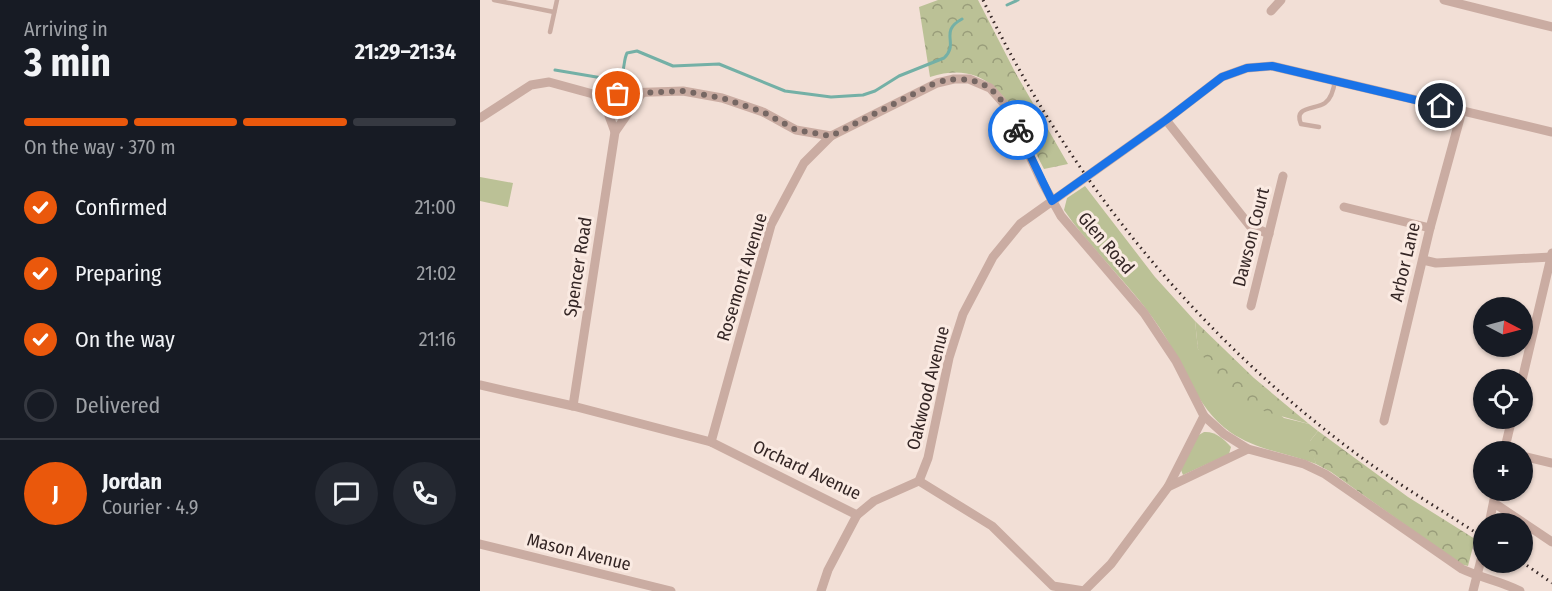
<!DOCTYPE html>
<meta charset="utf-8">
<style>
:root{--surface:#171b24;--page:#242831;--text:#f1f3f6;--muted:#9ea1a6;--line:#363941;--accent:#ea580c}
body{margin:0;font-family:"Fira Sans Condensed",sans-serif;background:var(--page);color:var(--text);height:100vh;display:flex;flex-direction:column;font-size:22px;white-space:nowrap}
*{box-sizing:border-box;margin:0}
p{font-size:20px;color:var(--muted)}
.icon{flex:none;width:33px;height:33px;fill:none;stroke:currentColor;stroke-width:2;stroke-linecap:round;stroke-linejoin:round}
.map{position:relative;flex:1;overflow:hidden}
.side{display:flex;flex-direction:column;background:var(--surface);width:480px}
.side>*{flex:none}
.needle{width:39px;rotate:96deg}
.tools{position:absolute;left:993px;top:297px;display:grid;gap:12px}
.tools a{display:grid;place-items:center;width:60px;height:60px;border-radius:50%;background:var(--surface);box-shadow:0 2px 4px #0004;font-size:30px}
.pin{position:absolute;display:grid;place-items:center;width:51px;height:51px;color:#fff;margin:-26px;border:3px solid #fff;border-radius:50%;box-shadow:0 2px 6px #0007}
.courier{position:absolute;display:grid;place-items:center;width:60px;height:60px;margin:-30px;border:4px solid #1a73e8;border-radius:50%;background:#fff;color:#222;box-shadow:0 2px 8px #0007}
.overview em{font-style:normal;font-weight:700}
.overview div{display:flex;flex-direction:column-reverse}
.overview{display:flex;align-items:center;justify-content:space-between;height:102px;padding:0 24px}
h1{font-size:39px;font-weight:700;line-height:45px}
.bar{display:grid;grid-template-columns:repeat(4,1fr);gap:9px 6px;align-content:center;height:72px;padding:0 24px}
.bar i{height:8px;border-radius:4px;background:var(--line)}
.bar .active{background:var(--accent)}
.bar p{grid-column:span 4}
.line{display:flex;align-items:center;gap:15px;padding:0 24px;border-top:2px solid var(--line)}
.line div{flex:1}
.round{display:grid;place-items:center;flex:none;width:63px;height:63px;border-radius:32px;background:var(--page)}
ol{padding:0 24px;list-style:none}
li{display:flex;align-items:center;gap:18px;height:66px}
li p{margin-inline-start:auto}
li .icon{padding:6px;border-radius:50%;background:var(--accent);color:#fff;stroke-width:4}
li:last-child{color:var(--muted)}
li i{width:33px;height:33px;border:3px solid var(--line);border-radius:50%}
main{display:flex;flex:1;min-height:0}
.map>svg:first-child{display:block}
</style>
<main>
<section class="side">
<div class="overview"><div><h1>3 min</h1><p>Arriving in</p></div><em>21:29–21:34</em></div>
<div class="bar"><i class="active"></i><i class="active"></i><i class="active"></i><i></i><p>On the way · 370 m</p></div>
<ol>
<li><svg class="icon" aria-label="check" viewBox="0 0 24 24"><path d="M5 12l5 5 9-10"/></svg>Confirmed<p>21:00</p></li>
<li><svg class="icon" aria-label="check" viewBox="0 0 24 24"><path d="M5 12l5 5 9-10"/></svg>Preparing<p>21:02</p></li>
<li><svg class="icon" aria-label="check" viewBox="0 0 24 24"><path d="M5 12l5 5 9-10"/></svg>On the way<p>21:16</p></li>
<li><i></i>Delivered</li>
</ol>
<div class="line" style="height:108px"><b class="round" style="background:var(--accent);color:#fff">J</b><div><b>Jordan</b><p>Courier · 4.9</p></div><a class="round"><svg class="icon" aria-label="chat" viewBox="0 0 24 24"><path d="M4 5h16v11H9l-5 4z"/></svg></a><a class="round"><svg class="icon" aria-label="phone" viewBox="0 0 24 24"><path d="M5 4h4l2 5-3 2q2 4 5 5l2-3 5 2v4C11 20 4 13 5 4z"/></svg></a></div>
</section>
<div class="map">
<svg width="1072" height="591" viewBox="0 0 1072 591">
<defs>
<pattern id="forest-crowns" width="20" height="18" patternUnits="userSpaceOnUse" patternTransform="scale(1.5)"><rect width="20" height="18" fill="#bbc196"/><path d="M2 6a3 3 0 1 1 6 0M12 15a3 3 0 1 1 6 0" fill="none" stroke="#999d7a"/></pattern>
</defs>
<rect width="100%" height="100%" fill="#f2dfd6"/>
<g fill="#bbc196">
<polygon points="0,177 33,183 28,207 0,201"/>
<path d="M605,186L675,277L715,321L718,349L804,418L829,424L838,431L830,441L836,464C807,453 776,450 750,432C715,407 703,362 679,327C651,285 612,251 584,210L587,198Z"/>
<path d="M724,432C735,431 744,439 751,447L749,454L703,475L701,470L717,436Z"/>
</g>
<g fill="url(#forest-crowns)">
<path d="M458,0H498L535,72L588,164L564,169C538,120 519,55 450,77L439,7Z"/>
<polygon points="715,321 774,378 829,424 786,412 748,393 718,349"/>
<polygon points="838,431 928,497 995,539 988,566 980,564 851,472 836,464 833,455 829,452 830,441"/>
</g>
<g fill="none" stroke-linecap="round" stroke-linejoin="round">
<g stroke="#74b0a6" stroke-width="3">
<polyline points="527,5 538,0"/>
<path d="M75,70L134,80C147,75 142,63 147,53L157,51L193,66L239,64L305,91L351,97L383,95L395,91L419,76L464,58C480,43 458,32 482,19"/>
</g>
<g stroke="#caaca2" stroke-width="4.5">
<polyline points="14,0 74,12"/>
<polyline points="70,32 77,0"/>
<path d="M839,127L821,124C813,106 835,110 845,103C852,98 854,88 855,80"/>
</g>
<g stroke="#caaca2" stroke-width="9">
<polyline points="964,0 1072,27"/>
<polyline points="791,11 801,0"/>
<polyline points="113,94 128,113 135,132"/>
<path d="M0,118L51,85L69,82L113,94L203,91L242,98L283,112L316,130L351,136L457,83L474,79H489L510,88L526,106L562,182L581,216L664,313L696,361L724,416L744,434L768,449L824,464L845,474L982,569C1001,578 1021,581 1040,591"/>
<polyline points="686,120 770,226 789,234"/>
<polyline points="864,207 950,228"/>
<polyline points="943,260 956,263 1071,257"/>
<polyline points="771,306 803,176"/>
<polyline points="1042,380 1072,253"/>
<polyline points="0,385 93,406 231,442 377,515"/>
<polyline points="93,406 135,132 162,93"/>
<polyline points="904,421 950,228 982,111"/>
<polyline points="231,442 291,225 324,163 351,136"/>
<polyline points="1024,452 1032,418"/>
<polyline points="1042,456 1072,463"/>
<polyline points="439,481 448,458 469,358 483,314 513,257 540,224 686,120 742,77 767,68 792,66 1072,132"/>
<polyline points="439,481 512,526 573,586 604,591"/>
<polyline points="688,487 724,416"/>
<polyline points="1014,503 1072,542"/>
<polyline points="1009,524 1016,490"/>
<polyline points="0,544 191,591"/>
<polyline points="341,591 348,570 377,515 394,501 439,481"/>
<polyline points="604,591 631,564 688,487 768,449"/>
<polyline points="993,591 1004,548"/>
</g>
<g stroke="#342625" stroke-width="3" stroke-dasharray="1.5 4.5" stroke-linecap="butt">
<path d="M503,0C591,183 724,344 889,463C926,489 966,513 1004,538"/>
<polyline points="1042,562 1072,583"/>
</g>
</g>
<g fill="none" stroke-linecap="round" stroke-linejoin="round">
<path stroke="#766763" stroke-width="6" stroke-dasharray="0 10.8" d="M138,94L203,91L242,98L283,112L316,130L351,136L457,82C504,72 520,91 538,130"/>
<polyline stroke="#1a73e8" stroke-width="8" points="538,130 572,201 686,120 742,77 767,68 792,66 961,106"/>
</g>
<g text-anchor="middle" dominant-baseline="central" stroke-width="6" stroke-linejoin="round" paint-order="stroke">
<g font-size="18" fill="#342625" stroke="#faeae2">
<text transform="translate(771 237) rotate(-76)">Dawson Court</text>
<text transform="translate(626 243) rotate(49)">Glen Road</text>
<text transform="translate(925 262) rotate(-77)">Arbor Lane</text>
<text transform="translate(98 267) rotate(-81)">Spencer Road</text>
<text transform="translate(262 277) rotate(-73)">Rosemont Avenue</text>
<text transform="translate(448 388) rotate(-76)">Oakwood Avenue</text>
<text transform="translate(327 470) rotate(25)">Orchard Avenue</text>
<text transform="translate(99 552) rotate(14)">Mason Avenue</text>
</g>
</g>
</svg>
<div class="tools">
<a><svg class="needle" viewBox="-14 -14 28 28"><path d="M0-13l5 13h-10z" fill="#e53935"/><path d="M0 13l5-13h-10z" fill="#9ea1a6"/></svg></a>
<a><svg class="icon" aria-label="locate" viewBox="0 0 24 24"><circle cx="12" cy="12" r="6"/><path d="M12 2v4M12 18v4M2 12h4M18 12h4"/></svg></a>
<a>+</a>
<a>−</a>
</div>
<div class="pin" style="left:138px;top:94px;background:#ea580c"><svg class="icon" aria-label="bag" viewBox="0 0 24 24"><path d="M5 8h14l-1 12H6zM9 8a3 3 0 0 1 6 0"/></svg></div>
<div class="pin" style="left:961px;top:106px;background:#1f2937"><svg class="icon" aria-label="home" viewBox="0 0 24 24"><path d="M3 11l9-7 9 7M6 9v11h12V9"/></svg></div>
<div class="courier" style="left:538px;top:130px"><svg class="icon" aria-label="bike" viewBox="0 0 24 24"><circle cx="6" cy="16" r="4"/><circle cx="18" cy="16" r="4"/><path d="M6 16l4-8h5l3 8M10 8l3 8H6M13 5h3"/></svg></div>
</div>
</main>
